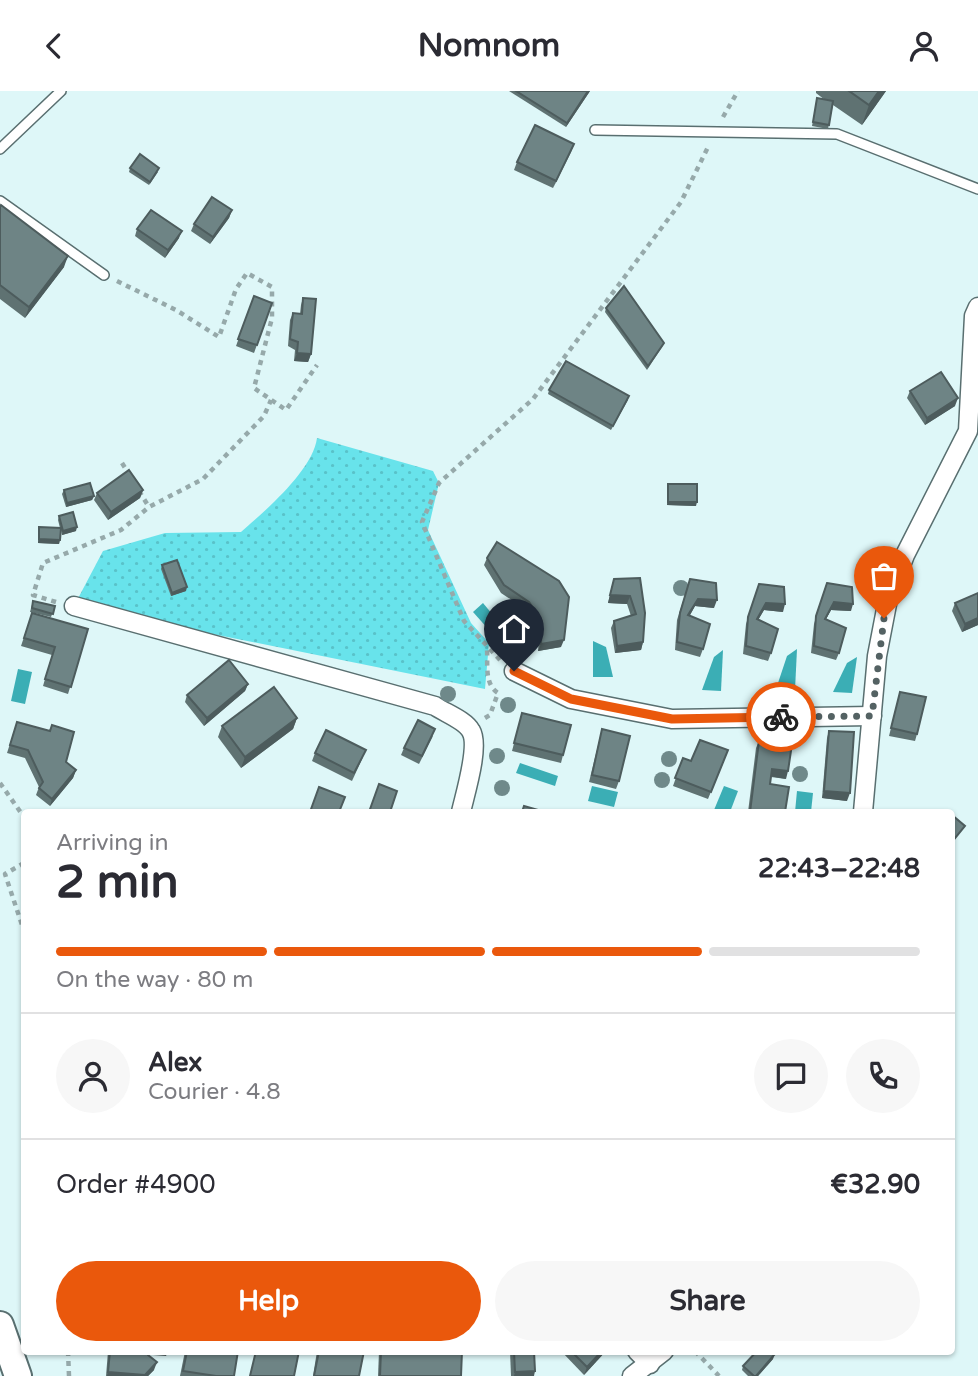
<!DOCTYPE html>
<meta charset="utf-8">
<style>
:root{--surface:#fff;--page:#f7f7f7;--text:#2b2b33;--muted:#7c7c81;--line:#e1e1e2;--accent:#ea580c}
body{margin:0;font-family:"Varela Round",sans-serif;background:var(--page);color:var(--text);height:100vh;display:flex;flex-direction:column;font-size:26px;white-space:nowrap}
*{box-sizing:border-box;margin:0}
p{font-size:23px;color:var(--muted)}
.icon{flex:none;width:38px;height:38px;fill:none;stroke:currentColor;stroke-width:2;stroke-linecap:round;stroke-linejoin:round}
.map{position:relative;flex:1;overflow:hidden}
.side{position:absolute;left:21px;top:718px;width:934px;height:546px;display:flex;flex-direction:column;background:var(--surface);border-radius:7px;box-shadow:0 2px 5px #0004}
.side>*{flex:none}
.pin{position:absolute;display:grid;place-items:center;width:60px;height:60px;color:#fff;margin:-72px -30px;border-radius:50% 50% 50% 0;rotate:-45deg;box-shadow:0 0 7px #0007}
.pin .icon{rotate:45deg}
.courier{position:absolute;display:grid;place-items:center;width:70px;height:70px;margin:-35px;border:5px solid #ea580c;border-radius:50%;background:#fff;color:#222;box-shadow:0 2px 9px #0007}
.headline em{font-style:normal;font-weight:700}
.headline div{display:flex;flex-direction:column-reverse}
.headline{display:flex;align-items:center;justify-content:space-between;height:119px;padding:0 35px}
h1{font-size:46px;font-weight:700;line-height:52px}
.bar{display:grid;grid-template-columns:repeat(4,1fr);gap:10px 7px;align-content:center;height:84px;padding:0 35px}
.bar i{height:9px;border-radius:5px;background:var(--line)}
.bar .active{background:var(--accent)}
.bar p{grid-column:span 4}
.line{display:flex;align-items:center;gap:18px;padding:0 35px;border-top:2px solid var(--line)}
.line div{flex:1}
.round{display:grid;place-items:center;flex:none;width:74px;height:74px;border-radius:37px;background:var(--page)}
.action{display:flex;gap:14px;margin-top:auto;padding:14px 35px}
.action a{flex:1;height:80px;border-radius:42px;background:var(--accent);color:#fff;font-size:28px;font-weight:700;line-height:80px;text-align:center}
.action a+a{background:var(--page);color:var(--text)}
header{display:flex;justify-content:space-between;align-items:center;height:91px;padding:0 35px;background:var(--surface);font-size:32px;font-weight:700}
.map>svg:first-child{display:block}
</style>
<header><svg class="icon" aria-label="back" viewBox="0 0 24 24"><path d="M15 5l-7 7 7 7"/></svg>Nomnom<svg class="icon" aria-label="person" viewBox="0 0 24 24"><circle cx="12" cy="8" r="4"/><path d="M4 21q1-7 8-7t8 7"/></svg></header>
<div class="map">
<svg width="978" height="1285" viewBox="0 0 978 1285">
<defs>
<pattern id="grass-dots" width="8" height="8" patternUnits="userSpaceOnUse" patternTransform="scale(1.75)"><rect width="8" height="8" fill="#68e3eb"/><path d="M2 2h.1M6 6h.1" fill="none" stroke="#59c2c9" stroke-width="1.8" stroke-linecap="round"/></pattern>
</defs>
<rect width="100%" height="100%" fill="#def7f8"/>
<path fill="url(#grass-dots)" d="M317,347L433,380L439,392L428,439L471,532L489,552L485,598L74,515L103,460L165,442L241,441C265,420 313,379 317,347Z"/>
<g fill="#3baeb5">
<polygon points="483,512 507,541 498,549 473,521"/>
<polygon points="593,550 606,556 613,586 593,586"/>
<polygon points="797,558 795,599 776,598 787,565"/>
<polygon points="723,559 721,600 702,599 714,566"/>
<polygon points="857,566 852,602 833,601 847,572"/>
<polygon points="18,578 32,581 25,613 11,610"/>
<polygon points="520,672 558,685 555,695 516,682"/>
<polygon points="592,695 618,701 614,716 588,710"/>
<polygon points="724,695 738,700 730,721 714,719"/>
<polygon points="797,700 813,702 811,721 795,721"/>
</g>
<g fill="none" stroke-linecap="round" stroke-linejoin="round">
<g stroke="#596f70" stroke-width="12">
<g id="lane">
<polyline points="595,39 837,43 978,98"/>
<polyline points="0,58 61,0"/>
<polyline points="0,110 104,184"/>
</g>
</g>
<g stroke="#596f70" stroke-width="21">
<g id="street">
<path d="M74,515L435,615C445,622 465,629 471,640C480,655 465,703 461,721"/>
<polyline points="514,580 571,608 672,628 872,625"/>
<polyline points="863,721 877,565 888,508 905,464 968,340 974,225 978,216"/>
<polyline points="637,1260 650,1273"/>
<polyline points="632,1285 664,1260"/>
</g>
</g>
<g stroke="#596f70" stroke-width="30">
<polyline id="secondary" points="0,1234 18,1285"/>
</g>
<g stroke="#96a9aa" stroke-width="4.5" stroke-dasharray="5 5" stroke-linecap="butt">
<polyline points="723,26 738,0"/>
<polyline points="117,190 176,219 219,246 236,198 247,182 272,196 272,227 254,297 286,319 317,274"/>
<polyline points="122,372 129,383"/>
<polyline points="139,400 149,416"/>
<polyline points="56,511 33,504 43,472 121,439 149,416 203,388 264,325 271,309"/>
<polyline points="500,569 464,530 422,431 439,392 533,308 681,111 708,56"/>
<path d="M485,627L490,624L498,602C484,593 488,573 487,558"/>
<polyline points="0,692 24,726"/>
<polyline points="24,772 5,783 24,840"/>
<polyline points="68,1260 69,1285"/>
<polyline points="695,1260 719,1285"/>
</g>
<use href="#lane" stroke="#fff" stroke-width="9"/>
<use href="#street" stroke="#fff" stroke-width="18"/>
<use href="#secondary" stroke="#fff" stroke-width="26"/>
</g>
<g fill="#6f898a">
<circle cx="681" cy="497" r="8"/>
<circle cx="448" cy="603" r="8"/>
<circle cx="508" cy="614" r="8"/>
<circle cx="497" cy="665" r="8"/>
<circle cx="669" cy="668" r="8"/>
<circle cx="800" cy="683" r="8"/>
<circle cx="662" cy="689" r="8"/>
<circle cx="502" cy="697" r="8"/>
</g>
<g fill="#5f7272">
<polygon points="509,0 590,0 566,36"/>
<polygon points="816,0 886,0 862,34 833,14 828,38 812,35 817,7 825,9 816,2"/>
<polygon points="574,53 553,97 514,79 517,71"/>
<polygon points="130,77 158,81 149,94 129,81"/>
<polygon points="0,116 64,176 25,227 0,208"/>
<polygon points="232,119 229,127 210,153 191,140 194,133"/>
<polygon points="137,138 179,147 165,167 135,145"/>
<polygon points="254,205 272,212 254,262 236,255"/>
<polygon points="303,207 311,263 308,271 294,270 295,259 288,255 290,229 293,222 300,223 301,214"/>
<polygon points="606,217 664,252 662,256 647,279 605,221"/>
<polygon points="549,299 628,309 611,339 548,303"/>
<polygon points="910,300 955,315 925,334 907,307"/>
<polygon points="668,393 696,415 667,414 667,396"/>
<polygon points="64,399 94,405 92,409 66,416 62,403"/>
<polygon points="143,399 140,407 108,429 94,409 97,402"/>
<polygon points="59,425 76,440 62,444 61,439 59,453 38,452 38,440 39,436 60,437 58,429"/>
<polygon points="497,451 561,556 538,560 540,538 527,519 501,502 484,474 487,467"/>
<polygon points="162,474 186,500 171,505 161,478"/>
<polygon points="640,487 643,551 641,559 615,562 611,537 614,530 631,525 627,513 608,512 612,495 614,488"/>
<polygon points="690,488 714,517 695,515 690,524 703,558 700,566 675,559 677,529"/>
<polygon points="827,492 851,520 831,519 826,528 839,562 836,569 811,562 814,533"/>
<polygon points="759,493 783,521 764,519 758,529 771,562 768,570 743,563 746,533"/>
<polygon points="978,502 978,534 962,541 952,520 955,512"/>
<polygon points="33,510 55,515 51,526 30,521"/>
<polygon points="32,522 88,538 68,603 43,595 52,564 21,555"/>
<polygon points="248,593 245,600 204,635 185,611 187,604"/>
<polygon points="900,601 917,643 915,650 889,645"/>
<polygon points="522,622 563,664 561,672 512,660"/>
<polygon points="297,627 293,638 241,677 218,646 222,635"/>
<polygon points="17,631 76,679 73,687 50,715 36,704 39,696 25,667 7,662"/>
<polygon points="602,638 619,690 616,698 589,691"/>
<polygon points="829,640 847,710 822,707 827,647"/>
<polygon points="433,645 419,673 401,664 404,657"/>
<polygon points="759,650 786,688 771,686 770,693 785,721 748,721 756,657"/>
<polygon points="728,659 708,708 673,695 683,667 691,670"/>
<polygon points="315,662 363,666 352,690 312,670"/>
<polygon points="108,1260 148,1260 148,1264 154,1279 148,1285 106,1285"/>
<polygon points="185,1260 238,1260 234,1285 180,1285"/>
<polygon points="317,1260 364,1260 359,1285 313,1285"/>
<polygon points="379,1260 462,1260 461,1285 378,1285"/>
<polygon points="510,1260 534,1260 534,1285 511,1285"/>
<polygon points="561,1260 606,1260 584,1284"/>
<polygon points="774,1264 773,1268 758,1285 748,1285 742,1279 743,1275"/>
</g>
<g fill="#4d5c5d">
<polygon points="588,0 590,0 566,36 567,32"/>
<polygon points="879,0 886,0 862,34 869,14"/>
<polygon points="574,53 571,61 553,97 556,90"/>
<polygon points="232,119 229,127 210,153 213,146"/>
<polygon points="182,140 179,147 165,167 168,159"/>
<polygon points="68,165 64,176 25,227 29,216"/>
<polygon points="297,262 311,263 308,271 294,270"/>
<polygon points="958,307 955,315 925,334 927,327"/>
<polygon points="143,399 140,407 108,429 111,421"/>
<polygon points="94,405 92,409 66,416 67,412"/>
<polygon points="668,411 697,411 696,415 667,414"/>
<polygon points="77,436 76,440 62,444 63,440"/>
<polygon points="39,448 60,449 59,453 38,452"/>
<polygon points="187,496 186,500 171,505 172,502"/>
<polygon points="610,504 630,505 627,513 608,512"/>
<polygon points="698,508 717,509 714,517 695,515 686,531 688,524"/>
<polygon points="834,511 853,513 851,520 831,519 822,535 825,528"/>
<polygon points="766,512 785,513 783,521 764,519 754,536 757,528"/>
<polygon points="978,527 978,534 962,541 965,533"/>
<polygon points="564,549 561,556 538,560 541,553"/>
<polygon points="643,551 641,559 615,562 617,555"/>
<polygon points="248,593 245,600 204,635 207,627"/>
<polygon points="297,627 293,638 241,677 245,666"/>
<polygon points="772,678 788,680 786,688 769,685"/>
<polygon points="76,679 73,687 50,715 52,708"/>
<polygon points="824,700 850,702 847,710 822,707"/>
<polygon points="154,1260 168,1261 166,1265 153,1264"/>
<polygon points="602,1260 606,1260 584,1284 587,1276"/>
<polygon points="774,1264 773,1268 758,1285 756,1285"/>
<polygon points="157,1271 154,1279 148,1285 107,1285 108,1281"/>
<polygon points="535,1280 534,1285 514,1285 515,1281"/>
</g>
<g fill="#6e8485" stroke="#4d5c5d" stroke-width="2">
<polygon points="516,0 588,0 567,32"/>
<polygon points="849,0 879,0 869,14"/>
<polygon points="817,7 833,10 829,34 813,31"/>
<polygon points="535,34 574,53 556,90 517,71"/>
<polygon points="140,63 159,77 150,91 130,77"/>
<polygon points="212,106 232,119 213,146 194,133"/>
<polygon points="1,114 68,165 29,216 0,194 0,116"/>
<polygon points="151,119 182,140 168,159 137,138"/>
<polygon points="624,195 664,252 648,275 606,217"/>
<polygon points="254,205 272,212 257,254 238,248"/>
<polygon points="303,207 316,208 311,263 297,262 298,251 290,248 293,222 302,223"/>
<polygon points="566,270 629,305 613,335 549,299"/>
<polygon points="941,281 958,307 927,327 910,300"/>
<polygon points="129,379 143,399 111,421 97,402"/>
<polygon points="90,392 94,405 67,412 64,399"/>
<rect x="668" y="393" width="29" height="18"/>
<polygon points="73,421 77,436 63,440 59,425"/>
<polygon points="39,436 61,437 60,449 39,448"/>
<polygon points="497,451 559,490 569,506 564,549 541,553 542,530 529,511 504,494 487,467"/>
<polygon points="177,469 187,496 172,502 162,474"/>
<polygon points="640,487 645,522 643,551 617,555 614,530 636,523 630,505 610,504 614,488"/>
<polygon points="690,488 716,492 717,509 698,508 688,524 710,533 703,558 677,551 680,522"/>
<polygon points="827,492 852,496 853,513 834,511 825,528 846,537 839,562 814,555 816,525"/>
<polygon points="759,493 784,496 785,513 766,512 757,528 778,538 771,562 746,555 748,526"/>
<polygon points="978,502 978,527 965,533 955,512"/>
<polygon points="33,510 55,515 53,523 32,517"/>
<polygon points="32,522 88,538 71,596 45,588 55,556 24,547"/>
<polygon points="229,569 248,593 207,627 187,604"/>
<polygon points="274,596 297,627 245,666 222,635"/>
<polygon points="900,601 926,606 917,643 891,637"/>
<polygon points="522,622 571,634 563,664 514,652"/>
<polygon points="418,629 435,638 422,665 404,657"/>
<polygon points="17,631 50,640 52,634 74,641 66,671 76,679 52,708 39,697 43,691 28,659 10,654"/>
<polygon points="602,638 630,645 619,690 592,684"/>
<polygon points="326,639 366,659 354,682 315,662"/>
<polygon points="829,640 854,641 850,702 824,700"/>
<polygon points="700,649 728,659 711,701 675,687 683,667 691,670"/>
<polygon points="759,650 792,653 788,680 772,678 770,693 789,696 785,721 750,721"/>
<polygon points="379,693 397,700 390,721 369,721"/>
<polygon points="319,696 345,706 339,721 310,721"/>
<polygon points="524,715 545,721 522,721"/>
<polygon points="952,724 965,735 952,751"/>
<polygon points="110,1260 148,1260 148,1264 157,1271 145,1284 108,1281"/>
<polygon points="187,1260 238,1260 234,1285 216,1285 183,1280"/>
<polygon points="256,1260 299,1260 294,1285 250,1285"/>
<polygon points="319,1260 364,1260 359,1285 314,1285"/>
<polygon points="381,1260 462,1260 461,1285 380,1285"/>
<polygon points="514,1260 534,1260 535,1280 515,1281"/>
<polygon points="571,1260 602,1260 587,1276"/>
<polygon points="757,1260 770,1260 774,1264 756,1285 754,1285 743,1275"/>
</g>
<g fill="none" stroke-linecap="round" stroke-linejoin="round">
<polyline stroke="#546263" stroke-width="7" stroke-dasharray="0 12.6" points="781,626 872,625 884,527"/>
<polyline stroke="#ea580c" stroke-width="9" points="514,580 571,608 672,628 781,626"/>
</g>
</svg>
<div class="pin" style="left:884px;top:527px;background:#ea580c"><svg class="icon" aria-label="bag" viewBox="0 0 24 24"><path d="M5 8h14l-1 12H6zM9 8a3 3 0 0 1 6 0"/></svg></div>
<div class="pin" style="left:514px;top:580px;background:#1f2937"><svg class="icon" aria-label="home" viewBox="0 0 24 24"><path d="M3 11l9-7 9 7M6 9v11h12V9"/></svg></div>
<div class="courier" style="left:781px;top:626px"><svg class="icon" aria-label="bike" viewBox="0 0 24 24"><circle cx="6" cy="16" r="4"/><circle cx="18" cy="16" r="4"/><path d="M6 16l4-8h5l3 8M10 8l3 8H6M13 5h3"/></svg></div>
<section class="side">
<div class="headline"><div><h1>2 min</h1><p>Arriving in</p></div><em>22:43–22:48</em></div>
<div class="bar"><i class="active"></i><i class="active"></i><i class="active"></i><i></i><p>On the way · 80 m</p></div>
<div class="line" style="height:126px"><a class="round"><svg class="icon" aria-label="person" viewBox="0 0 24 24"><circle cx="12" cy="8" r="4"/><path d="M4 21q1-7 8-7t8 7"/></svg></a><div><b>Alex</b><p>Courier · 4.8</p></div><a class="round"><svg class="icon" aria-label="chat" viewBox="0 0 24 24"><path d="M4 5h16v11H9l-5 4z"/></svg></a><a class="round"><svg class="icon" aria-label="phone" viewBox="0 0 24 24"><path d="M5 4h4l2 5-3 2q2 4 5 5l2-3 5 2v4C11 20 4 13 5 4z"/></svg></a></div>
<div class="line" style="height:91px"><div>Order #4900</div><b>€32.90</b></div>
<div class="action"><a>Help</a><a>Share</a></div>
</section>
</div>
